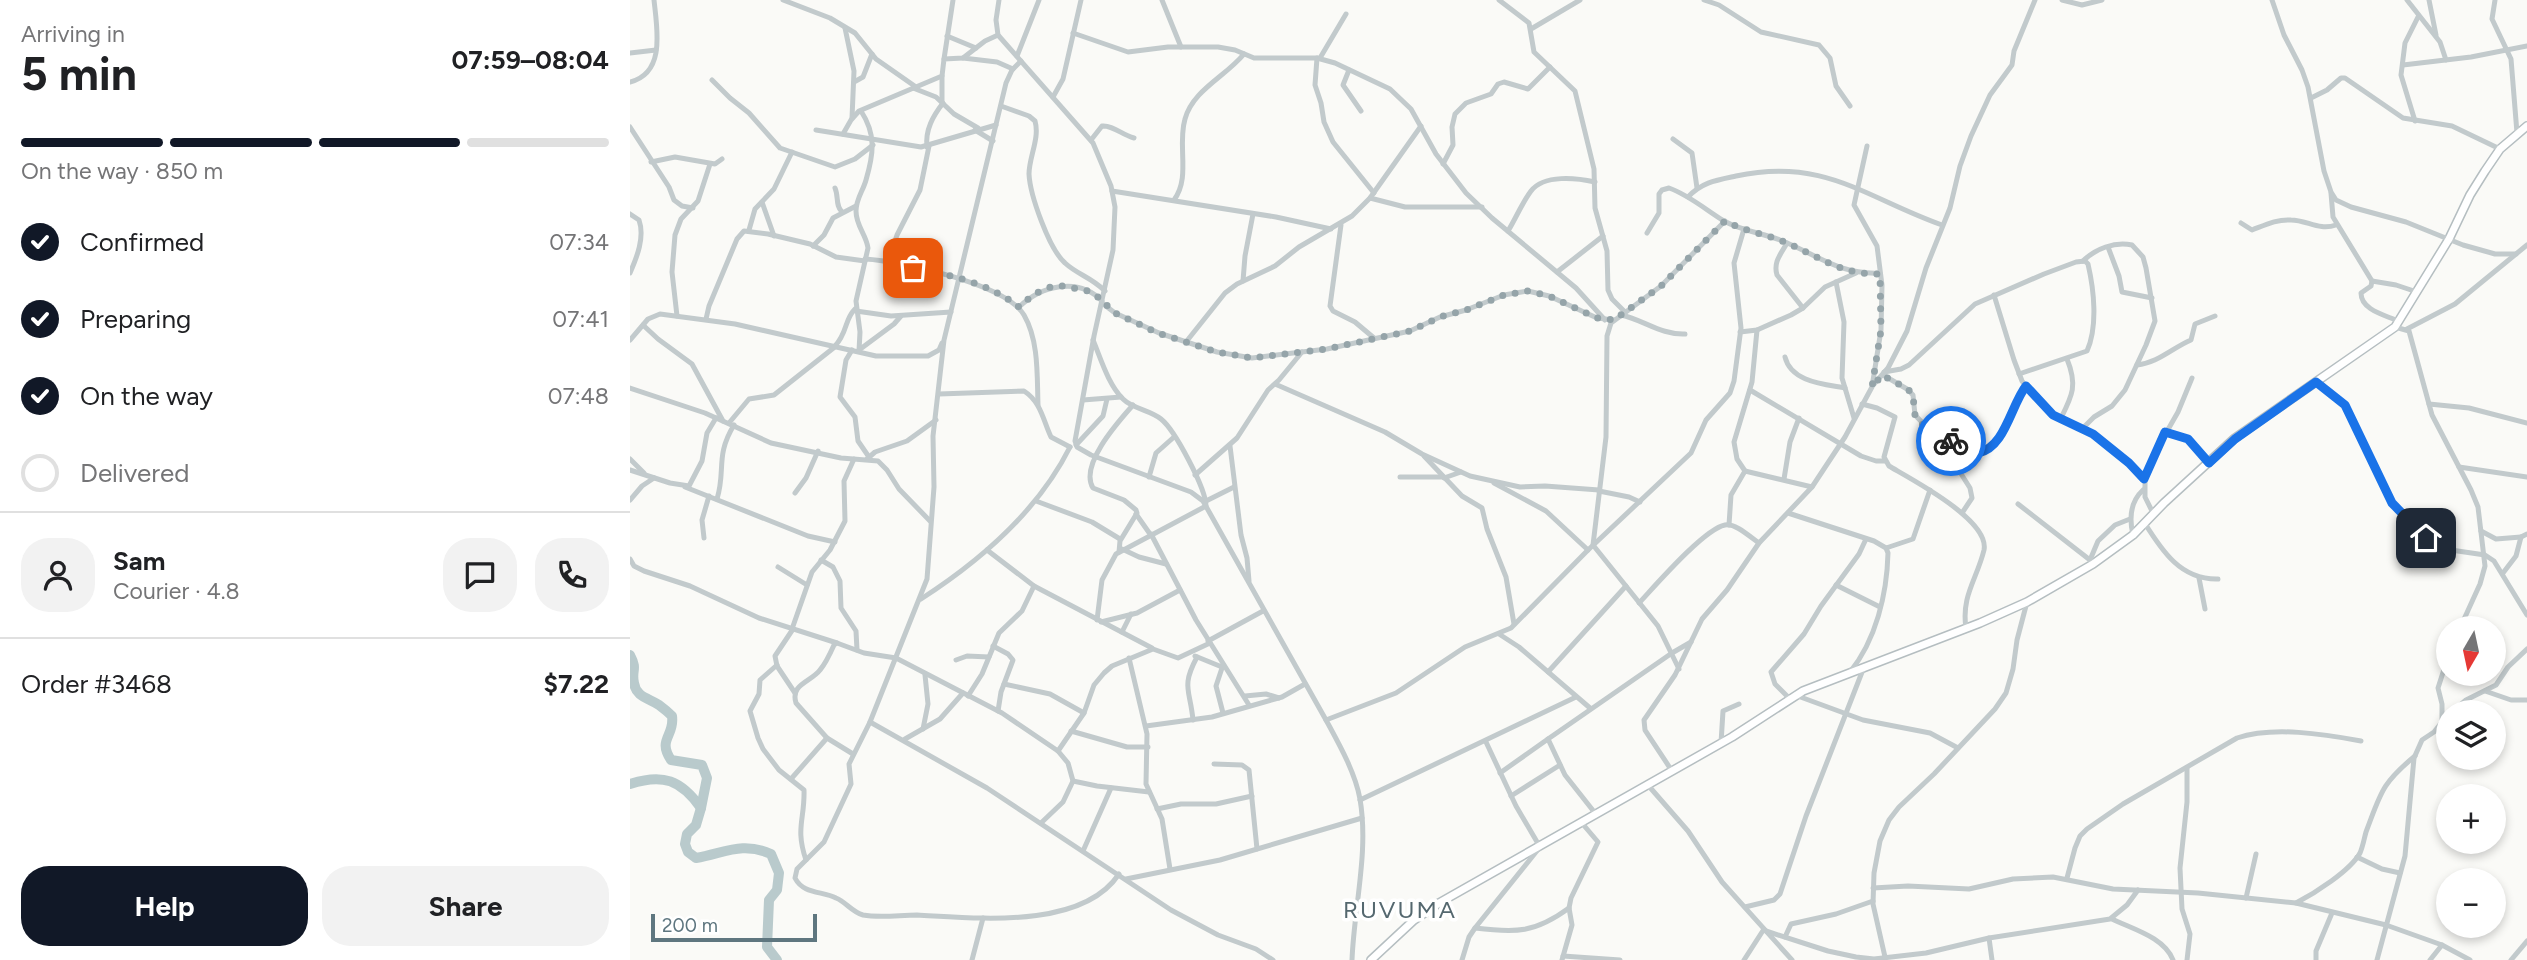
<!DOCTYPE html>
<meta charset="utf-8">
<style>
:root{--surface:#fff;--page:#f2f2f2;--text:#202124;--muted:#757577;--line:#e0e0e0;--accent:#111827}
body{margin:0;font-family:Figtree,sans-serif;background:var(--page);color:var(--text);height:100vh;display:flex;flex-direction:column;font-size:26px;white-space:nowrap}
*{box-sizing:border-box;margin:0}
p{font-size:23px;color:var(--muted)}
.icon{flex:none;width:38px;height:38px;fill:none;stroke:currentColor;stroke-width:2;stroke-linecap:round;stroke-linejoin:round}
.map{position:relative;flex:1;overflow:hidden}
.panel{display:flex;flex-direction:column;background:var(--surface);width:630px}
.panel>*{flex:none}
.needle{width:46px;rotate:189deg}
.fabs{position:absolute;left:1806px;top:616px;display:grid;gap:14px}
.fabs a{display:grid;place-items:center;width:70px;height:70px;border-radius:50%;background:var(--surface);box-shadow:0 4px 10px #0003;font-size:35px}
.scale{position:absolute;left:21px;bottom:18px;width:166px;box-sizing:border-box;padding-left:7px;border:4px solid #5e767f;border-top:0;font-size:19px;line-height:24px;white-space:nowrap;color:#5e767f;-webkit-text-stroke:5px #fff;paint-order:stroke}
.pin{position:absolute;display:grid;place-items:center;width:60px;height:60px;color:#fff;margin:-30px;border-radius:14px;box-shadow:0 4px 10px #0006}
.courier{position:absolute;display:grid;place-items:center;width:70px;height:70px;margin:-35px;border:5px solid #1a73e8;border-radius:50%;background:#fff;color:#222;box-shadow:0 2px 9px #0007}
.summary em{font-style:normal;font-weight:700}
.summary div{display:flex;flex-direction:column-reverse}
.summary{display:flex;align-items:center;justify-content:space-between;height:119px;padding:0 21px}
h1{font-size:46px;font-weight:700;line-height:52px}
.bar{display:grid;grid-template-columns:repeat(4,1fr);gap:10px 7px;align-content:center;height:84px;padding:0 21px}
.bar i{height:9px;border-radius:5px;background:var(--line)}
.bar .active{background:var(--accent)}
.bar p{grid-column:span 4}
.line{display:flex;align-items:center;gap:18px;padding:0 21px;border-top:2px solid var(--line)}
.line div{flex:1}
.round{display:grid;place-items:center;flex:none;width:74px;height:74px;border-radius:28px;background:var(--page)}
ol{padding:0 21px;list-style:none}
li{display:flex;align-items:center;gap:21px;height:77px}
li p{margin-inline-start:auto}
li .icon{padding:7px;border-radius:50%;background:var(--accent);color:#fff;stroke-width:4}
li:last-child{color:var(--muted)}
li i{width:38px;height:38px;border:4px solid var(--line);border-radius:50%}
.cta{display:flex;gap:14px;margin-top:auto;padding:14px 21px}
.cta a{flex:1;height:80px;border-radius:28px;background:var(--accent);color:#fff;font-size:28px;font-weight:700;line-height:80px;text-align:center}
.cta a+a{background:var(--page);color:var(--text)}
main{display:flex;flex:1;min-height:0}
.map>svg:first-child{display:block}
</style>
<main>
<section class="panel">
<div class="summary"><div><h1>5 min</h1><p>Arriving in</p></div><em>07:59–08:04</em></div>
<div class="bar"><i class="active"></i><i class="active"></i><i class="active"></i><i></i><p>On the way · 850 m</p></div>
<ol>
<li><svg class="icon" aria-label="check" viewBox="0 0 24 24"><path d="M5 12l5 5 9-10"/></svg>Confirmed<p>07:34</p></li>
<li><svg class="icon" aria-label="check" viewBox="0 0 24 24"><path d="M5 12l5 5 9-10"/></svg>Preparing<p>07:41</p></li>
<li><svg class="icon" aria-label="check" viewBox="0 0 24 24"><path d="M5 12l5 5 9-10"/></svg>On the way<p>07:48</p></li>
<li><i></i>Delivered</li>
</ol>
<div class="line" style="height:126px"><a class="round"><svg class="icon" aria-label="person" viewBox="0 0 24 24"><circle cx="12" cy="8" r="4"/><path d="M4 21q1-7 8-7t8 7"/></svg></a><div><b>Sam</b><p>Courier · 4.8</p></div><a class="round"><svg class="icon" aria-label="chat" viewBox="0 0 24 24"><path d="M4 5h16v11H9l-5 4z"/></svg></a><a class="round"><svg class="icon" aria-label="phone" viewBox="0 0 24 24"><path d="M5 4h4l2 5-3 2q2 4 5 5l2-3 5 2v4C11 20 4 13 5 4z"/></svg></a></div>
<div class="line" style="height:91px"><div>Order #3468</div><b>$7.22</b></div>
<div class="cta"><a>Help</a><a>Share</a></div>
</section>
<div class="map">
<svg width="1897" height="960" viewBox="0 0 1897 960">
<rect width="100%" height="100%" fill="#fafaf7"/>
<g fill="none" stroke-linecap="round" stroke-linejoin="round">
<g stroke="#b9cacc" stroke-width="10">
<path d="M0,655C8,670 1,670 4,683C6,697 18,698 29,705C33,708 38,712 42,716C45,736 27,739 41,760L72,765L77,778L71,808L66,825L57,834L55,844L58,852L66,858C95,853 112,841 141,854L149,873L147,890L139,900L137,947L147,960"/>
<path d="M0,784C33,773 51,780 71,808"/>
</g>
<g stroke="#b5bec1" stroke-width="10">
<polyline id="secondary" points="741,960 784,920 809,903 1102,737 1173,691 1350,623 1397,602 1463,564 1503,535 1534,503 1605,438 1765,327 1819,239 1840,195 1855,171 1870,149 1897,126"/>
</g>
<g stroke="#c2cacc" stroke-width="5">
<polyline points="153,0 200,18 225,33 246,59 286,87"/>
<path d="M369,0L366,20L368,35L463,143L481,186L485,207L483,250L464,336L445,441L447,447L461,455L561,492L573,501L696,720C709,744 725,772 730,799C739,852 724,907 722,960"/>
<polyline points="532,0 551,47"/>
<polyline points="869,0 899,23 904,52 945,91 964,169 965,208 977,251 978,290 982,299 995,312"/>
<polyline points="1074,0 1089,5 1131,32 1189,45 1200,58 1206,86 1220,106"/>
<polyline points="1432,0 1452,5 1472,0"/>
<polyline points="1642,0 1654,35 1672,70 1678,87 1694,171 1701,192 1706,200 1721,207 1776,222 1833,245 1865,254 1886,254"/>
<polyline points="1777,0 1810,42 1816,60"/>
<polyline points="1799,0 1806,35"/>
<polyline points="1865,0 1862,19 1881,59 1887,133"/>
<polyline points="215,28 224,71 222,118"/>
<polyline points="901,29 950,0"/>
<polyline points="443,33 498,52 538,47 588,47 605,50 624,58 687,58 705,63 760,89 781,109 806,154 836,193 862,218 946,288 975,320"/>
<polyline points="317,36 346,48"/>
<polyline points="0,53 26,50"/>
<polyline points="387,56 409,0"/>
<polyline points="333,58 367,62 383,69"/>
<polyline points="687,58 685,85 691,103 694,122 703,142 744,193"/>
<polyline points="690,58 716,14"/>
<polyline points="314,59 323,0"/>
<path d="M391,61L382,70L376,83L314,340L303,436L304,487L297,579L240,722L219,764L221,784L194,842L167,869L165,878C173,894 192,891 206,898C216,902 222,912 233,915C250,918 270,915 287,915C346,918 452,930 489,874"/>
<polyline points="1773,65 1841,57 1897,46"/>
<polyline points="719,70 713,85 731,111"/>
<polyline points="82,80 100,98 119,113 150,148 205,167 225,159 243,145"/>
<path d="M0,82C36,73 27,29 24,0"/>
<polyline points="224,82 233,77 242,54"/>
<polyline points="283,88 306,97 324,114 348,128"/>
<polyline points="423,97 433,79 451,0"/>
<polyline points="1681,98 1697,90 1711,78 1715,78 1773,118 1822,126 1870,149"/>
<polyline points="312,101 312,76"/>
<path d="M371,106L399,116L405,121C410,138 399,157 399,174C400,195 419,249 435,263C448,275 461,277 475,291"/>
<polyline points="1785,121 1771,75 1775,43 1788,17"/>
<polyline points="0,127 39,187 44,200 52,206 63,208"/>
<polyline points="186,130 291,147 366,125"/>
<polyline points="345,130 363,141"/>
<polyline points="213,134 221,120 229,111 312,76 314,59 333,58 355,41 368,35"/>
<polyline points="1043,139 1062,153 1067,188"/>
<path d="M461,140L472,126C483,125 492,135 504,138"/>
<path d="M297,147C295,130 303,116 313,103"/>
<polyline points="21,162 45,157 85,164 92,159"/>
<polyline points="813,164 823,145 822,127 825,114 836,103 861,94 868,84 874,82 898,89 920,67"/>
<path d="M205,188C209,197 205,205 212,212"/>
<polyline points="482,191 646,217 701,229"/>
<path d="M1701,193L1703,217L1742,281L1741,286L1731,293C1731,310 1755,315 1768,321"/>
<path d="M1058,197C1072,182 1087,180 1106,176C1194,157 1236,198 1312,225"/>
<polyline points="740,198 775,207 852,207"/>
<path d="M544,200C561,177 547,146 555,119C563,90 595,77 614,54"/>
<polyline points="132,202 144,236"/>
<path d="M0,214L9,220C15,237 7,257 0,273"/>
<path d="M1611,223L1622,230C1635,225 1647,219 1661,220C1677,220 1689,231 1706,225"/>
<polyline points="711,225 700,306 703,311 725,322 744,338"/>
<polyline points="119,230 125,209 144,189 162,152"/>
<path d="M878,231C886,218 892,203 901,191C914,174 947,178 965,182"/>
<path d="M1017,233L1029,213V194L1032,190L1039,188C1059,195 1076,210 1094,221C1112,231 1132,233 1150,240C1186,254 1209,275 1250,273"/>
<path d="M1157,243C1151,254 1143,262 1147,275L1173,308"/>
<polyline points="183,246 194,235 203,218 226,206"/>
<polyline points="1478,247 1489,276 1492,292 1522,298"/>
<path d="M235,259C271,261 376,284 394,315C409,341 407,376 408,405"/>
<polyline points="258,262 267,235 290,190 299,146"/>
<polyline points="927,272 973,236"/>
<polyline points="613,281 615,256 623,214"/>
<polyline points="1742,281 1766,285 1787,292"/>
<polyline points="1206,282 1214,322 1212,378 1224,418"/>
<polyline points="1364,295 1384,360 1392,381 1400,392 1430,420 1463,434 1512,476 1515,481 1515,497 1523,513"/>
<polyline points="472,303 485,313 529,333 587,352 622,358 697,349 780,331 810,317 836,310 874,295 898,291 919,296 967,318 984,320"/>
<path d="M389,307C411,286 448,276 472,301"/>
<polyline points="226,311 261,316 321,312"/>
<path d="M991,315C1014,320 1031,335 1055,334"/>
<polyline points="47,316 42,272 45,235 51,219 68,201 80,164"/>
<polyline points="76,319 79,306 107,239 114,231 138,234 180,244 206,257 235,261"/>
<polyline points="13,325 28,339 62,364 93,421"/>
<polyline points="1765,327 1779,331 1802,415 1841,490 1848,507 1855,566 1850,584 1830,628"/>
<polyline points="1777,329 1825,304 1897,245"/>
<polyline points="1110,332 1127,330 1161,315 1173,308 1195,287 1226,273"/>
<polyline points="0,340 18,319 30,314 105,324 246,356 298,356 309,350 312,343"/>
<path d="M463,340C471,359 478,384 493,399C503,409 520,410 531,419C545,430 576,489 576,506L486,554L472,580L467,620"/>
<polyline points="556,342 595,293 607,284 645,266 669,247 722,216 740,198 791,126"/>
<path d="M205,346C218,332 214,320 225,309"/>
<polyline points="222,350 216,360 210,397 225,417 228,441 239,457"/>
<polyline points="229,350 264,324 271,316"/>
<path d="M229,351L230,332L226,301L238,248C236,234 226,226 226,211C226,199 233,191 236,180C244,153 246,134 231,111"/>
<path d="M1155,357C1161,382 1194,384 1215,388"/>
<path d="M1507,365C1528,363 1542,348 1561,340L1565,324L1585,316"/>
<path d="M1254,372L1271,369L1279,365L1345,304L1414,274L1446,262L1455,261L1458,264C1464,290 1468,326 1457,351L1389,374"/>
<polyline points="1253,375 1277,389 1283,395 1285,415 1311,442 1340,488 1342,498 1332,513"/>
<polyline points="1686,382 1715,405 1766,509 1807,545 1821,550 1855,555 1864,561 1897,615"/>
<polyline points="645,384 755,432 792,454 840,476 890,487 915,486 969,490"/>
<polyline points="1244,384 1258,368 1277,331 1296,268 1320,208 1330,166 1341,136 1360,95 1382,65 1384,51 1405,0"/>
<polyline points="0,388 75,413 141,443 211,458 248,461 257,470 269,489 300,521"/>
<polyline points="1120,390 1231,456 1246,461 1255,461"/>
<path d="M309,394L394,391C411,402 413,420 421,437L440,447"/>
<polyline points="453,400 491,397"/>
<path d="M1232,404L1247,408L1265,417L1254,457L1259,466C1281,479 1360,520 1354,550C1347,579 1331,596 1336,628"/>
<polyline points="1799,404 1839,408 1897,423"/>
<path d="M1430,420C1442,396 1448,386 1437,359"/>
<polyline points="99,423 119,399 144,395 206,346"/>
<path d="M1452,429L1464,417L1482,406L1495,390L1516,345L1525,321L1516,268L1513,257L1502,245C1485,241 1465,249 1453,261"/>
<polyline points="1535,432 1558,439 1579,463"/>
<path d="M1309,439L1330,441L1348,453C1375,448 1381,405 1396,386"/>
<polyline points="446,445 473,416 477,399"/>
<polyline points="600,446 611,535 617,558 619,581"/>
<polyline points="794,456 832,496 852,508 857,529 876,577 884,624"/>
<polyline points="0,459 14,473"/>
<polyline points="237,459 245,452 277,441 306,420"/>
<polyline points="1829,467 1897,477"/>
<polyline points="0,470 40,483 59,486 72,461 77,433 86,418"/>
<polyline points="1115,471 1182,487"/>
<polyline points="565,475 607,438 638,390 649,380 672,352"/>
<polyline points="519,477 526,453 544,437"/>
<polyline points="770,477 812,477"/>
<polyline points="814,478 831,472"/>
<polyline points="1154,479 1160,442 1169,418"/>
<polyline points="1515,479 1528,447 1548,412 1562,378"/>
<polyline points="864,483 916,511 958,550"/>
<polyline points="55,487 178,536 205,542"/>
<polyline points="969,491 999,497 1010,502"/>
<polyline points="165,493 176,478 188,451"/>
<path d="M87,499C96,470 85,456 104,425"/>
<polyline points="0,500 12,486 24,478"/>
<polyline points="406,501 462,522 490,539"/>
<polyline points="576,501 604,487"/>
<polyline points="1388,504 1460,560"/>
<path d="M1158,513L1244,541L1256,548L1258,553C1257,594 1246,640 1220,672"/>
<polyline points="506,514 520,534"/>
<path d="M1514,522C1532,551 1551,580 1588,579"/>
<polyline points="1099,525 1101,495 1115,471 1107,459 1104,442 1122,382 1127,330"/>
<polyline points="1851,531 1866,539 1891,537"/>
<polyline points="521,534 566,620 619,705"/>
<path d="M1503,535C1499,518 1500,502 1513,490"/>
<polyline points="74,538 72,520 79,496"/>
<polyline points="1256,548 1283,539 1300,490"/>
<polyline points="492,549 509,557 536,564"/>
<polyline points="357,550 404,586 522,648"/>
<path d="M489,552L490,541L507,513L506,510L494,500L463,488C449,465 488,422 503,405"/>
<polyline points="0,559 4,566 14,571 60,586 129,618 207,643"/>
<polyline points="191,560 203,567 210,581 211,608 226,631 227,650"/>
<polyline points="1462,562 1460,560 1468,541 1485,525 1500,519"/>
<polyline points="148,567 177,585"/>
<polyline points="1873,573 1886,556 1891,537 1897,534"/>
<polyline points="1569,578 1575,609"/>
<polyline points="1206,585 1250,607"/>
<path d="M291,599C350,561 408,511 440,447"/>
<path d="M1009,603C1025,586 1074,529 1095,525C1106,523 1121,538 1129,543"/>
<polyline points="471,622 507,613 550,590"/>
<polyline points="162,629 182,572 200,550 215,521 214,481 224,459"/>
<polyline points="163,629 145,656 147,666 165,693"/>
<polyline points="492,632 501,614"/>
<polyline points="869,634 889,647 960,708"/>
<polyline points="578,641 633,611"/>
<polyline points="363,646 378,654 383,660 371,692 368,711"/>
<polyline points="565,656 592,667"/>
<polyline points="499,658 517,734 516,784 532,819 540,869"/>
<polyline points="326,660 337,656 359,657"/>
<path d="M147,665L130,680L129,694L120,711L128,738L133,749L149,770L174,790C175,819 165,828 176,860"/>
<polyline points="593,665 586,686 593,713"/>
<polyline points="1049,669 1028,626 963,545 976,437 977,336 981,323 1031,286 1095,221"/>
<polyline points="918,672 996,586"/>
<polyline points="374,684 420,694 454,713"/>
<polyline points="1855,691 1881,700 1897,700"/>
<polyline points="1165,695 1233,720 1300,733 1328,748"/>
<polyline points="338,696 352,674 369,633 392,611 404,586"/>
<polyline points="615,696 636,694 649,698"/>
<polyline points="1160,699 1145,684 1141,672 1174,634 1191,606 1229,554 1236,539"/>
<polyline points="1822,712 1836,700 1866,685 1878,667 1897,649"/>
<path d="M563,720C560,689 551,687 567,657"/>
<polyline points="696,720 766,693 835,647 881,628 958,550 1061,453 1076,420 1100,393 1104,381 1111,328 1104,263 1114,229"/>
<polyline points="240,722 357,788 541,910 588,935 626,949 643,960"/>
<polyline points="516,726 582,717 652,697 675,684"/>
<polyline points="293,729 298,704 295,675"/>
<polyline points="441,731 497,747 518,747"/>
<polyline points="275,739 310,719 333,693"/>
<polyline points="1091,743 1093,711 1109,704"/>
<polyline points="428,751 454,713 464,685 474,673 482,666 523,649 548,658 580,643"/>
<path d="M223,754L197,738L166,703C160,684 181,682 190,670C196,663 200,654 204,645L207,643L234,653L266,658L372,713L428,751L438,763L443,781L433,802L411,823"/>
<polyline points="584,764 612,765 619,770 627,849"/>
<polyline points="1042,771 1015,730 1014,720 1045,675 1072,619 1097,590 1129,543 1182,487 1215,437 1242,387 1251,330 1252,285 1247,246 1224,205 1237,146"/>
<polyline points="870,773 918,739"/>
<polyline points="161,779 197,738"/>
<polyline points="443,781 467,786 519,792"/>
<polyline points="1017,784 1058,831 1092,882 1162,960"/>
<polyline points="881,796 930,765"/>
<polyline points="730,800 946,697"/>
<polyline points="527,809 551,804 586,804 622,796"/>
<polyline points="965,813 935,775 918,739 1042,653 1061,642"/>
<polyline points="453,851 481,788"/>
<polyline points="1727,857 1752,869 1770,873"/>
<path d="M1437,878L1445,848L1450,836L1457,829L1493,804L1607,738C1643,726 1694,734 1731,741"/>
<polyline points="496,879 590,860 732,818"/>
<polyline points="1243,888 1278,886 1339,889 1383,879 1423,877 1483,889 1568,893 1666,903 1756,925 1812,945 1840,960"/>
<polyline points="1616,898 1626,854"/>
<path d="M1666,903C1685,893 1720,871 1730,853C1733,846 1734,839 1736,832C1751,793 1751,784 1785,756"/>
<polyline points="1115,907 1144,900 1150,894 1176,816 1234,667"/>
<path d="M1482,919C1502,929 1534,937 1543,960"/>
<path d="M845,928C886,933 905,933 939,908"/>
<polyline points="1136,931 1198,951 1226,957 1244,959 1296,953 1359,938 1480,919 1497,905 1508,890"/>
<polyline points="1155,937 1161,924 1206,914 1243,901"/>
<polyline points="1359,938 1362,960"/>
<polyline points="933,956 990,960"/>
<polyline points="1255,957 1243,904 1244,873 1250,841 1259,820 1269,807 1304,774 1365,709 1376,693 1383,669 1387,640 1397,602"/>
<polyline points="342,960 353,918"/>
<polyline points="832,960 839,937 845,928 910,847 886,806 856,742"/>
<polyline points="932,960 942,925 939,908 941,898 968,842 951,822"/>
<polyline points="1114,960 1134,929"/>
<polyline points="1557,960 1560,934 1552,909 1550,868 1557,802 1557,768"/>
<polyline points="1686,960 1686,951 1702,913"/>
<polyline points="1747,960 1775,856 1784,758 1792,740 1804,732 1812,722 1812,704 1808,688 1818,657"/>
<polyline points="1800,960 1812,945"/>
<polyline points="1881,960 1897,941"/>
</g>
<use href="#secondary" stroke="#fff" stroke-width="7"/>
</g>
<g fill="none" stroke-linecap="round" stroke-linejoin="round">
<path stroke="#95a4a9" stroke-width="7" stroke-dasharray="0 12.6" d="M283,268C318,274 361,284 389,307L404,294L423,286H433L458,291L468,297L485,313L528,333L587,352L622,358L697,349L780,331L810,317L836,310L874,295L898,291L919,296L967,318L984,320L1031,286L1095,221C1112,230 1130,233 1147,239C1185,253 1208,275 1250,274L1251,330L1242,387L1252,375L1278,389L1283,396L1285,415L1292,424L1309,439L1321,441"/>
<path stroke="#1a73e8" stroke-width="9" d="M1321,441L1335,443L1348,453C1375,448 1381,405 1396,386L1423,415L1463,434L1499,463L1514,479L1535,432L1558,439L1579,463L1605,439L1686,382L1715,405L1762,503L1796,538"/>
</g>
<g text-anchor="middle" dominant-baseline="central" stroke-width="7" stroke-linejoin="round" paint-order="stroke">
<g font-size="24" letter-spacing="2" fill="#55686f" stroke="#fff">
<text x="770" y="909">RUVUMA</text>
</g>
</g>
</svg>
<div class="fabs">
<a><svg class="needle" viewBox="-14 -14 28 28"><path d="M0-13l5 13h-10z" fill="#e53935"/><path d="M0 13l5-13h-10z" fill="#757577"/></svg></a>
<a><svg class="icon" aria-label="layers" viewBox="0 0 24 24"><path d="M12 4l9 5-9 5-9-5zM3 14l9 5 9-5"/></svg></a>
<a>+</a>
<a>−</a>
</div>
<div class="scale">200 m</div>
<div class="pin" style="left:283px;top:268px;background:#ea580c"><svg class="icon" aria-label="bag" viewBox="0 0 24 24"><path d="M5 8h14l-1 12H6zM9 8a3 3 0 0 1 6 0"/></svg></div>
<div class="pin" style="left:1796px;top:538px;background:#1f2937"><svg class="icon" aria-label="home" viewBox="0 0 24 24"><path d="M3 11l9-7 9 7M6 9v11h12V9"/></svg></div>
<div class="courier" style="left:1321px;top:441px"><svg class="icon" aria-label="bike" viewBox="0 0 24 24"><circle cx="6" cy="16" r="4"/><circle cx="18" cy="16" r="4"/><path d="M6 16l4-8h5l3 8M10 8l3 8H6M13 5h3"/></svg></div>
</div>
</main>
